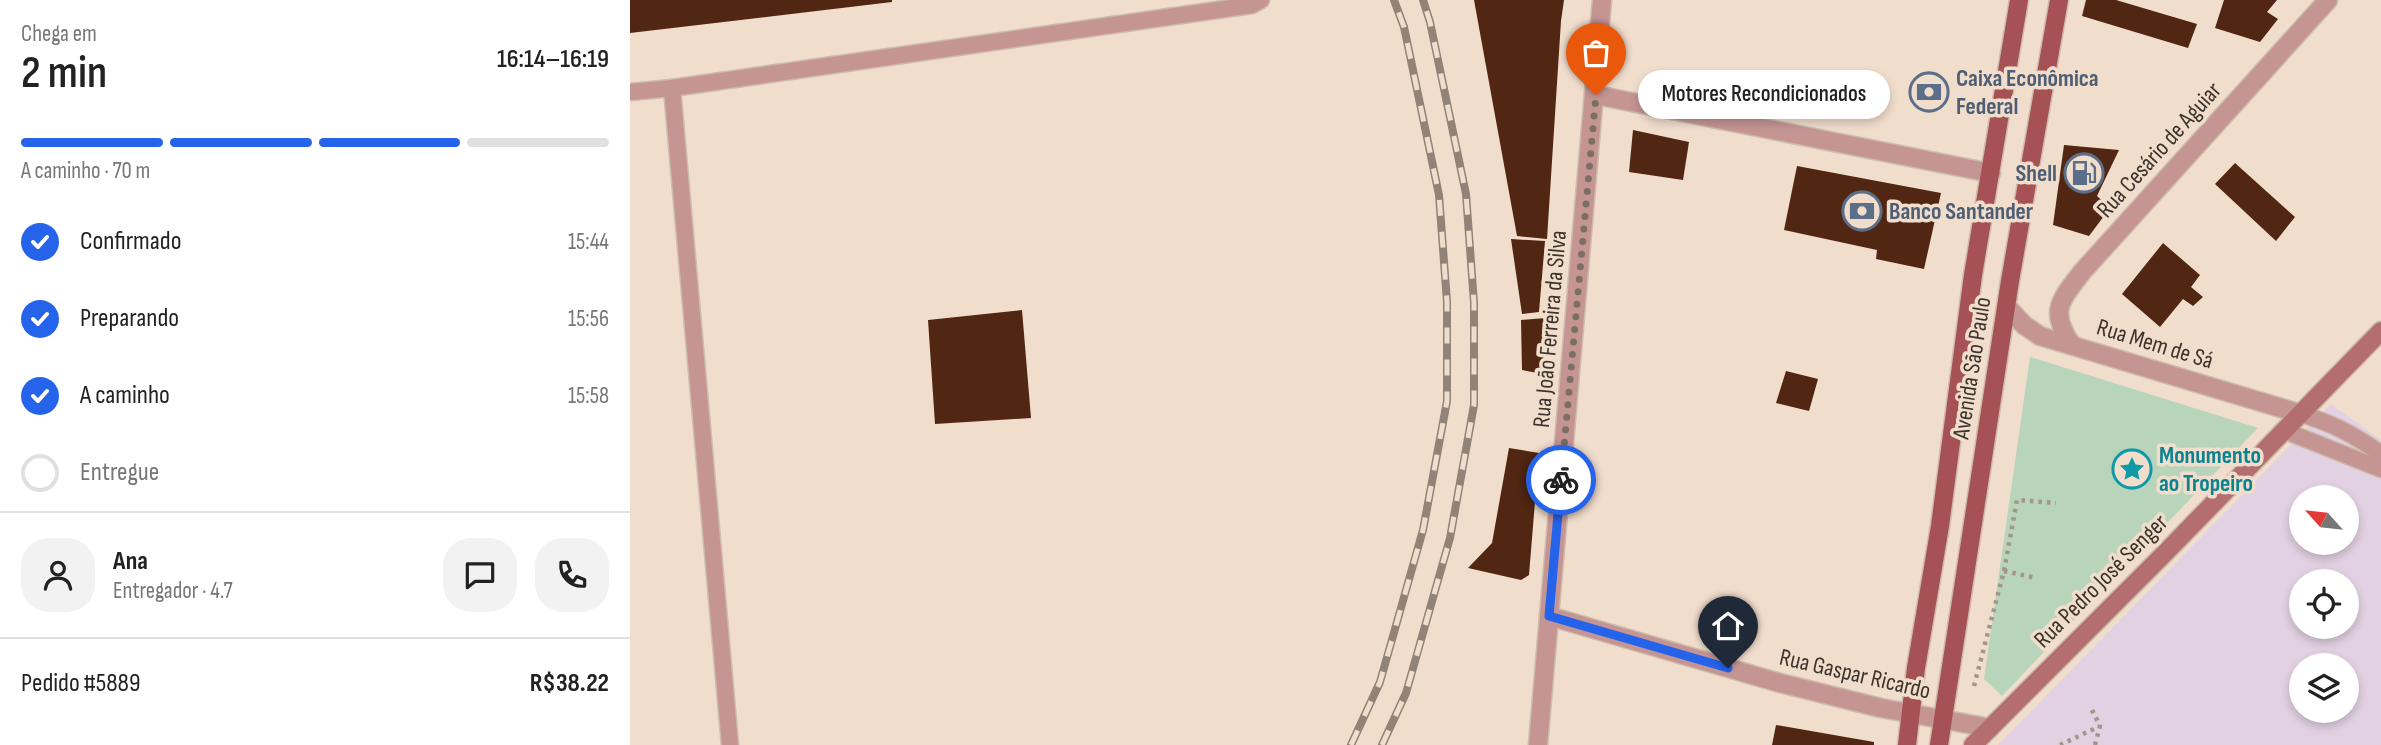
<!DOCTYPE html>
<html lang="pt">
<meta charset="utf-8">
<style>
:root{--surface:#fff;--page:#f2f2f2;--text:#222;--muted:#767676;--line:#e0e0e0;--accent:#2563eb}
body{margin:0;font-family:"Sofia Sans Condensed",sans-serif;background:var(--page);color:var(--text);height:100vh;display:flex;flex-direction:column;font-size:26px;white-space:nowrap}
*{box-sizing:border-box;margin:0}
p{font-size:23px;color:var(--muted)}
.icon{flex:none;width:38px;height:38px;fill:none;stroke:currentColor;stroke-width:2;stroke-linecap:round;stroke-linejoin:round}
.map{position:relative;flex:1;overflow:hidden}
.side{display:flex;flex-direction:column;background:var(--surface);width:630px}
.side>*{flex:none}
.needle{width:46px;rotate:297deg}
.buttons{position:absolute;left:1659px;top:485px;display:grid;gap:14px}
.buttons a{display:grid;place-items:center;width:70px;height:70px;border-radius:50%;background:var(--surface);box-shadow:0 4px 10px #0003;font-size:35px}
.pin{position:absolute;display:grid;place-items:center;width:60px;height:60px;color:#fff;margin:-72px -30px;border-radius:50% 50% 50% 0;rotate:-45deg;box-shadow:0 0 7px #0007}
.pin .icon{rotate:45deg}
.courier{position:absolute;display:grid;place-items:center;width:70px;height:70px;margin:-35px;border:5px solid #2563eb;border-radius:50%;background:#fff;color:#222;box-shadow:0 2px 9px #0007}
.bubble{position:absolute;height:49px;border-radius:24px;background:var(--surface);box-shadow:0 4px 10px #0003;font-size:23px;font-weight:600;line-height:49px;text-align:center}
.headline em{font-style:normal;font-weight:600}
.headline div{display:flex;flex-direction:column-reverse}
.headline{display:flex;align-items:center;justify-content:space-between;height:119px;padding:0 21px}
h1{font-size:46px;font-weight:600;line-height:52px}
.bar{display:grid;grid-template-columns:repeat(4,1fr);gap:10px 7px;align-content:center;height:84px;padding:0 21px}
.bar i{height:9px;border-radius:5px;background:var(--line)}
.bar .on{background:var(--accent)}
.bar p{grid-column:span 4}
.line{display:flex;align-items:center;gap:18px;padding:0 21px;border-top:2px solid var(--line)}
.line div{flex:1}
.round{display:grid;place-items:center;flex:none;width:74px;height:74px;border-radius:28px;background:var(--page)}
ol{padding:0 21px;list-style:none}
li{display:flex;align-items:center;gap:21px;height:77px}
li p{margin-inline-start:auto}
li .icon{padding:7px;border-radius:50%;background:var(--accent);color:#fff;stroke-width:4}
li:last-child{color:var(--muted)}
li i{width:38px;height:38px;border:4px solid var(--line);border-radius:50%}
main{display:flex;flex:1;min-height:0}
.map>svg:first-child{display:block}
</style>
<main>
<section class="side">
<div class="headline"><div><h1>2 min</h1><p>Chega em</p></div><em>16:14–16:19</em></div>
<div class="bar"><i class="on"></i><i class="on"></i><i class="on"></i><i></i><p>A caminho · 70 m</p></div>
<ol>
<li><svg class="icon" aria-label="check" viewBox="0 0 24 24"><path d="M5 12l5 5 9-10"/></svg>Confirmado<p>15:44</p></li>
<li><svg class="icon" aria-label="check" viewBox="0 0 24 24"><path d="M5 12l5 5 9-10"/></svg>Preparando<p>15:56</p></li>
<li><svg class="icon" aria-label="check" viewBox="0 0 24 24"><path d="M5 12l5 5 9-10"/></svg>A caminho<p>15:58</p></li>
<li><i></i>Entregue</li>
</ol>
<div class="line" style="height:126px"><a class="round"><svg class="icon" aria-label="person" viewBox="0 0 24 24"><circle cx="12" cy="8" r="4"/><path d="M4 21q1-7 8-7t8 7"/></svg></a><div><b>Ana</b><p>Entregador · 4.7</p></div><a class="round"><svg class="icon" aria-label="chat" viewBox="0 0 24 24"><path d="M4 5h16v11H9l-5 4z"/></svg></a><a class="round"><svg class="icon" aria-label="phone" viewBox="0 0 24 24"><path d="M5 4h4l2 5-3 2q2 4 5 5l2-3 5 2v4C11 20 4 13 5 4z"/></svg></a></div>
<div class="line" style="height:91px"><div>Pedido #5889</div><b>R$38.22</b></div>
</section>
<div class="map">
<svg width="1751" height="745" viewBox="0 0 1751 745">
<rect width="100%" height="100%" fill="#f1ddcc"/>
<path fill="#e2d1e2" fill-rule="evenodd" d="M1701,404L1751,440V745H1368ZM1671,497H1717V542H1671ZM1671,581H1717V626H1671ZM1671,665H1717V710H1671Z"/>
<polygon fill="#b8d5bc" points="1400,357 1628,428 1372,696 1354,679"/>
<g fill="#512612">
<polygon points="0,0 262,0 262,2 0,33"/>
<polygon points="844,0 934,0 931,21 917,239 887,236"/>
<polygon points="1456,0 1486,0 1567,24 1558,48 1452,16"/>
<polygon points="1594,0 1647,0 1637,12 1648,19 1630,42 1585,28"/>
<polygon points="1003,130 1059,142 1053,180 999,172"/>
<polygon points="1434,145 1489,150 1467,196 1480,208 1459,236 1423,225"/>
<polygon points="1605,163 1665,217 1646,241 1585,184"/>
<polygon points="1167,166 1311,193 1294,269 1246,259 1247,250 1154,230"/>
<polygon points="881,239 915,241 909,312 892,314"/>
<polygon points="1533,243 1570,275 1561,287 1573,297 1563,306 1553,299 1530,327 1492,294"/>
<polygon points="392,310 401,418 305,424 298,320"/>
<polygon points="916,318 913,374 892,370 891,320"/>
<polygon points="1156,371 1188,379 1179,411 1146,403"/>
<polygon points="879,448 909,453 899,575 891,580 838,568 862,543"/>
<polygon points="1146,725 1244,742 1244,745 1142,745"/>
</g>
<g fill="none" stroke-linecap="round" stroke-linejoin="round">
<g stroke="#cdbbac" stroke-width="19">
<g id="lane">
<polyline points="42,88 100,745"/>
<polyline points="0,92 42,88 622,5 631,0"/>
<path d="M1668,413C1702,423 1723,434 1751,454"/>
<polyline points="1653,430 1751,469"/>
</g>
</g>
<g stroke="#cdbbac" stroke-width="21">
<g id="street">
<polyline points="966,95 1361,173"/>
<polyline points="1377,307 1394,325 1410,336 1668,413"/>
<path d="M1441,344C1419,311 1430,301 1452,272L1698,0"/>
<polyline points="919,616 1150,683 1251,708 1360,728"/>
<polyline points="908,745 972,0"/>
</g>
</g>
<g stroke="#cdbbac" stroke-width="21">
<polyline id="secondary" points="1343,745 1536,552 1751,331"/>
</g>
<g stroke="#cdbbac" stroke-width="21">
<g id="primary">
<polyline points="1277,745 1286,668 1310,526 1343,275 1389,0"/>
<polyline points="1309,745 1380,281 1429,0"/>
</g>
</g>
<g stroke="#a49589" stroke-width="4.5" stroke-dasharray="3.5 5" stroke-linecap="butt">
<polyline points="1374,571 1406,578"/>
<polyline points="1344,686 1374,571 1387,500 1426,503"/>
<polyline points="1462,710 1470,726 1465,745"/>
<polyline points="1430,745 1470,726"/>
</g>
<use href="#lane" stroke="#c59594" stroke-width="16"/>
<use href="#street" stroke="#c59594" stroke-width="18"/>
<use href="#secondary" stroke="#b46e6f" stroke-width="18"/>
<use href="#primary" stroke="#a65254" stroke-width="18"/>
<g stroke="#918378" stroke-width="8">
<g id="rail">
<polyline points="721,745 750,682 793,530 817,401 817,302 809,195 774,27 764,0"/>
<polyline points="752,745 776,693 820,538 844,405 844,303 836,194 800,22 793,0"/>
</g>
</g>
<use href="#rail" stroke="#f1ddcc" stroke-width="5" stroke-dasharray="16" stroke-linecap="butt"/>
</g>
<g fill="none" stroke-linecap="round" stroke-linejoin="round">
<polyline stroke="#7b6f65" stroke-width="7" stroke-dasharray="0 12.6" points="931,480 966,95"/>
<polyline stroke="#2563eb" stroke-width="9" points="931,480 919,616 1098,668"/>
</g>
<defs>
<g id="bank-ring" transform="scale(2.0125)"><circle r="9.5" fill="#f1ddcc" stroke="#5c6f8a" stroke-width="1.5"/><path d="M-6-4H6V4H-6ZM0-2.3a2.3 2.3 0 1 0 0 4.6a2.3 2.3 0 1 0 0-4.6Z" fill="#5c6f8a"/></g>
<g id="fuel-ring" transform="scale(2.0125)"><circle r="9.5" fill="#f1ddcc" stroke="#5c6f8a" stroke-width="1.5"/><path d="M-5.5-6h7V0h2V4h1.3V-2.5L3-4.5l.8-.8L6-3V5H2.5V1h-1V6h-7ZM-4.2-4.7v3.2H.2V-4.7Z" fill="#5c6f8a"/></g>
<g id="sight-ring" transform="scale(2.0125)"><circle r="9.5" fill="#f1ddcc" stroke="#0f9aa8" stroke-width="1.5"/><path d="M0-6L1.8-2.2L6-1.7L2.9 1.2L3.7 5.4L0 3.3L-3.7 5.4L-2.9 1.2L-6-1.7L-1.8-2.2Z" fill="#0f9aa8"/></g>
</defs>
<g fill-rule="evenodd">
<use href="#bank-ring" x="1299" y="92"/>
<use href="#fuel-ring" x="1454" y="173"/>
<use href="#bank-ring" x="1232" y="211"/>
<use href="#sight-ring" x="1502" y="469"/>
</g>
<g text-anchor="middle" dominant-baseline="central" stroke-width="7" stroke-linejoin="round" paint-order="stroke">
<g font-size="24" font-weight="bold" fill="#4e5e75" stroke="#f1ddcc" text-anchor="start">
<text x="1326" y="78">Caixa Econômica<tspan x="1326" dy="28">Federal</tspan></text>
<text x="1427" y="173" text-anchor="end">Shell</text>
<text x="1259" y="211">Banco Santander</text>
</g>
<g font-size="24" fill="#3c342d" stroke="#f1ddcc">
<text transform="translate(1529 150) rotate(-48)">Rua Cesário de Aguiar</text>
<text transform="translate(920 329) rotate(-85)">Rua João Ferreira da Silva</text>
<text transform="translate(1525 344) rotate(17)">Rua Mem de Sá</text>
<text transform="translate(1342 368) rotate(-81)">Avenida São Paulo</text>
<text transform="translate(1471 581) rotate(-45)">Rua Pedro José Senger</text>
<text transform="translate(1225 674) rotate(13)">Rua Gaspar Ricardo</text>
</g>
<g font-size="24" font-weight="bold" fill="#0d838f" stroke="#f1ddcc" text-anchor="start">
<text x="1529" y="455">Monumento<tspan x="1529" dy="28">ao Tropeiro</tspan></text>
</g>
</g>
</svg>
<div class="buttons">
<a><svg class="needle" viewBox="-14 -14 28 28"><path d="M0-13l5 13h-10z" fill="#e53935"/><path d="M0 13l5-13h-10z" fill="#767676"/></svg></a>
<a><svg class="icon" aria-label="locate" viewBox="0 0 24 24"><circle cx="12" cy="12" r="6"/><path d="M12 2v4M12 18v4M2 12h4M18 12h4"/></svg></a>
<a><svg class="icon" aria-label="layers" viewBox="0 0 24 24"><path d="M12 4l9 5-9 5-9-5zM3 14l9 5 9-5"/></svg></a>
</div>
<div class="pin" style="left:966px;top:95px;background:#ea580c"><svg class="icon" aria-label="bag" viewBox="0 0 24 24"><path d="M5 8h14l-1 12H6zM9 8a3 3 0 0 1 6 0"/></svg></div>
<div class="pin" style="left:1098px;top:668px;background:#1f2937"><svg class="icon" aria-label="home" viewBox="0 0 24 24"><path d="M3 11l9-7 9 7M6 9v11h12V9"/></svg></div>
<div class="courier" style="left:931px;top:480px"><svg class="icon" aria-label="bike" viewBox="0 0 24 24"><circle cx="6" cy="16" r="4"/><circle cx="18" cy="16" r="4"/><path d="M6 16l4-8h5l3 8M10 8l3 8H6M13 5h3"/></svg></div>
<div class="bubble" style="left:1008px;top:70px;width:252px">Motores Recondicionados</div>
</div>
</main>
